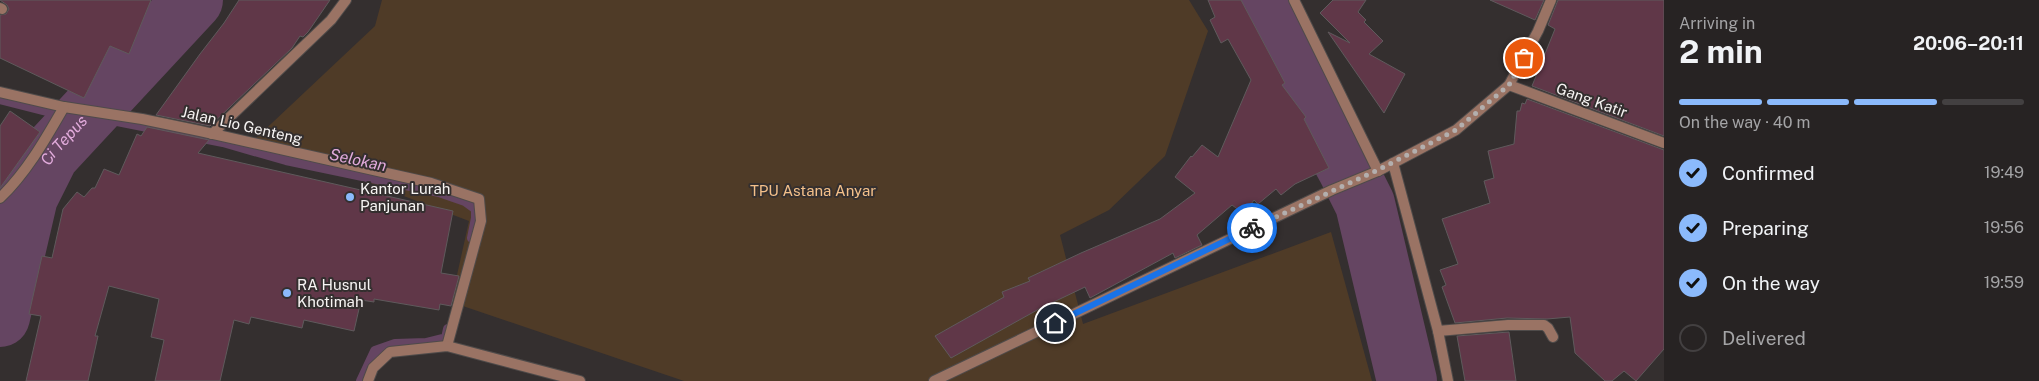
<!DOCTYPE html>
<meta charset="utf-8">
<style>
:root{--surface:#272323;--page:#332f30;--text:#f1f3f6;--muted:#a4a4a6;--line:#434041;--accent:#8bbafc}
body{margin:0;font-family:"Public Sans",sans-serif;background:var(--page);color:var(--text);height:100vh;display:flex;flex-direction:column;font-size:19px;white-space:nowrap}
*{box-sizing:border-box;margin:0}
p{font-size:16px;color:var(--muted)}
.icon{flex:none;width:28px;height:28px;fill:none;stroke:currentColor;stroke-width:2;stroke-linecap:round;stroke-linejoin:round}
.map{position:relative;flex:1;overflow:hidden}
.side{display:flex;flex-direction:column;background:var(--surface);width:375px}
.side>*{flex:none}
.pin{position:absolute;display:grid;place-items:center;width:42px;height:42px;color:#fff;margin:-21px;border:2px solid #fff;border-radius:50%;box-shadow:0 1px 5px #0007}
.courier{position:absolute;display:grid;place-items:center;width:50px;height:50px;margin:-25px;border:4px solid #1a73e8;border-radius:50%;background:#fff;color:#222;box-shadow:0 1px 6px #0007}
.summary em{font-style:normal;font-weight:700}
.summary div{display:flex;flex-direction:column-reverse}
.summary{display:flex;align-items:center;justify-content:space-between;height:85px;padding:0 15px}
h1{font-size:32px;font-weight:700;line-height:38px}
.bar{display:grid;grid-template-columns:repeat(4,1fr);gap:8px 5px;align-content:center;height:60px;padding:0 15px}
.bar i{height:6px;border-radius:4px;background:var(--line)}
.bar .active{background:var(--accent)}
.bar p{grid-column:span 4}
ol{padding:0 15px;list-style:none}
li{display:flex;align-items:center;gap:15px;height:55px}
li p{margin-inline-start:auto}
li .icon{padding:5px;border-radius:50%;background:var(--accent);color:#111;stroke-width:4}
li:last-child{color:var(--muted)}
li i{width:28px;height:28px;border:2px solid var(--line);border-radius:50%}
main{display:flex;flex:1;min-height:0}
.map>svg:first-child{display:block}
</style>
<main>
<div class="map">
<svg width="1664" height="381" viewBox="0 0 1664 381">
<rect width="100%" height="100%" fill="#342f2f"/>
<polygon fill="#4f3b27" points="382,0 1189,0 1208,31 1165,156 1109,210 1060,235 1083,324 1331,232 1372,381 684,381 451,302 469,221 255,139 375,26"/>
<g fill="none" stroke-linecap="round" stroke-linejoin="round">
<g stroke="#654562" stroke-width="10">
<polyline points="0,99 82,120"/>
<polyline points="87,115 223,142 286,160 439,192 465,201 476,209 476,218 472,238"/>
<polyline points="361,381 375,351 395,344 426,343 446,338 448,329"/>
</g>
<g stroke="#654562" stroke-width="60">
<polyline points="1254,0 1348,170 1365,204 1407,381"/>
<path id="s1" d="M0,317L28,197L49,155L193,0"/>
</g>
</g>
<g fill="#603748" stroke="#5f5a5c">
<polygon points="0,0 151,0 129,54 110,46 84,98 0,58 0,15 6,14 9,9 7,5"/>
<polygon points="239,0 330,0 308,32 303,37 300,36 292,48 210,126 156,115 200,54 224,23"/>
<polygon points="1208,0 1241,0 1285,83 1282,85 1306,117 1304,119 1329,168 1295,184 1281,195 1276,189 1258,204 1254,200 1244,214 1232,205 1197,235 1202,245 1175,258 1173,253 1090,298 1085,287 1039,309 951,358 935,336 1004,297 1002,292 1030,281 1028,278 1081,253 1160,219 1195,193 1175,177 1191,156 1192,157 1202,145 1218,157 1251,80 1228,39 1221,43 1210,20 1215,17"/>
<polygon points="1333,0 1366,0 1358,12 1366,20 1364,22 1383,41 1369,54 1405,74 1384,113 1328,32 1350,43 1320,13"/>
<polygon points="1490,0 1544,0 1535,20"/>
<polygon points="1558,0 1664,0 1664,136 1532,86 1555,29 1548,25"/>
<polygon points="1527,99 1664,150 1664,349 1636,381 1624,371 1612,381 1605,381 1575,353 1570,317 1547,319 1507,318 1455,323 1442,287 1446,285 1440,270 1458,264 1442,219 1490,203 1484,181 1494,178 1488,151 1514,144 1517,111 1520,111 1522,103 1525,104"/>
<polygon points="10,111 40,132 0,188 0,126"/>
<polygon points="147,127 209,140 198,153 453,211 441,273 459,276 451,306 440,304 439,310 374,299 374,302 361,300 354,331 304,320 302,328 251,317 249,324 234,320 220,381 155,381 164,340 151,337 159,299 109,286 95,336 98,336 88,381 26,381 41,316 29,314 42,256 52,258 63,209 77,192 84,197 92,188 95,188 104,169 119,175 137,134 141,136"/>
<polygon points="1509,332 1516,381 1465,381 1457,336"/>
</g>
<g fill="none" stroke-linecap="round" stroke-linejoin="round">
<g stroke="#4f4b4a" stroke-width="12">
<polyline id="lane" points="1438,331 1508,325 1544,325 1548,328 1553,337"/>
</g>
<g stroke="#4f4b4a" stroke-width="12">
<g id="street">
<polyline points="1294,0 1378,171"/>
<polyline points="0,8 2,9"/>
<polyline points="1509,85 1664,143"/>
<polyline points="0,92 64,107 142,119 200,131 431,183 479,199 481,221 447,346"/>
<polyline points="212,134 331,20 346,0"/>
<polyline points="1393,163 1438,331 1448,381"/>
<path d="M0,198C27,172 45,140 64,107"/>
<polyline points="368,381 373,368 390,352 447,346 580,381"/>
<polyline points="934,381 1332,190 1378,171 1456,130 1509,85 1538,31 1551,0"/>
</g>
</g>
<use href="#lane" stroke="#9a7364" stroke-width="10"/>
<use href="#street" stroke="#9a7364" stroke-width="10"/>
</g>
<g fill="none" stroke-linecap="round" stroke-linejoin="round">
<polyline stroke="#b3afae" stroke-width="5" stroke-dasharray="0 9" points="1252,228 1378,170 1456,130 1509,85 1524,58"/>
<polyline stroke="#1a73e8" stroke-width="6" points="1055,323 1252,228"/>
</g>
<g fill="#8bbafc" stroke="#342f2f" stroke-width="2">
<circle cx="350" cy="197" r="5"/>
<circle cx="287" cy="293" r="5"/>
</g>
<g text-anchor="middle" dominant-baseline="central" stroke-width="4" stroke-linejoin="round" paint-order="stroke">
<g font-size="15" fill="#f7f4f3" stroke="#342f2f">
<text transform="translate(1592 100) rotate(20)">Gang Katir</text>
<text transform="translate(242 125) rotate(13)">Jalan Lio Genteng</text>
</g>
<g font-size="15" fill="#f7f4f3" stroke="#342f2f" text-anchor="start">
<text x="360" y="188">Kantor Lurah<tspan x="360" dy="17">Panjunan</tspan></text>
<text x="297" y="284">RA Husnul<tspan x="297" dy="17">Khotimah</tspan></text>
</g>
<g font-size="15" fill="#f4c08a" stroke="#342f2f">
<text x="813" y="190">TPU Astana Anyar</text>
</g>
<g font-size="16" font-style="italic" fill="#e1aadb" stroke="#342f2f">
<text stroke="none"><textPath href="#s1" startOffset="191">Ci Tepus</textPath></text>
<text transform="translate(358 160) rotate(12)">Selokan</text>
</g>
</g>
</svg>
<div class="pin" style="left:1524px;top:58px;background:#ea580c"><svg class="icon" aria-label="bag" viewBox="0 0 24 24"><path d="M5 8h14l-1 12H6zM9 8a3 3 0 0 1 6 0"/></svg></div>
<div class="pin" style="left:1055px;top:323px;background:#1f2937"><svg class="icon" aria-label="home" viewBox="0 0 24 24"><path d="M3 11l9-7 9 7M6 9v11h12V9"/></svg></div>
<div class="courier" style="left:1252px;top:228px"><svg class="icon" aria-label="bike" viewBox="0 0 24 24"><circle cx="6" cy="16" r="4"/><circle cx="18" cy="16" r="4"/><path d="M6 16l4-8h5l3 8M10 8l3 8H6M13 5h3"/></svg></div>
</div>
<section class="side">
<div class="summary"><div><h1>2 min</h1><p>Arriving in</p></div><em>20:06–20:11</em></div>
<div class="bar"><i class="active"></i><i class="active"></i><i class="active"></i><i></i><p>On the way · 40 m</p></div>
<ol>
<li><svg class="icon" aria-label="check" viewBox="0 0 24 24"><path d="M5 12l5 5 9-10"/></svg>Confirmed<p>19:49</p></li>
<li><svg class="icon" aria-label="check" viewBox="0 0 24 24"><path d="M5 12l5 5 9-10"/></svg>Preparing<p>19:56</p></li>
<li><svg class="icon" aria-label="check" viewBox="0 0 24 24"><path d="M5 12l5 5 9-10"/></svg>On the way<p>19:59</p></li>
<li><i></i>Delivered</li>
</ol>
</section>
</main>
